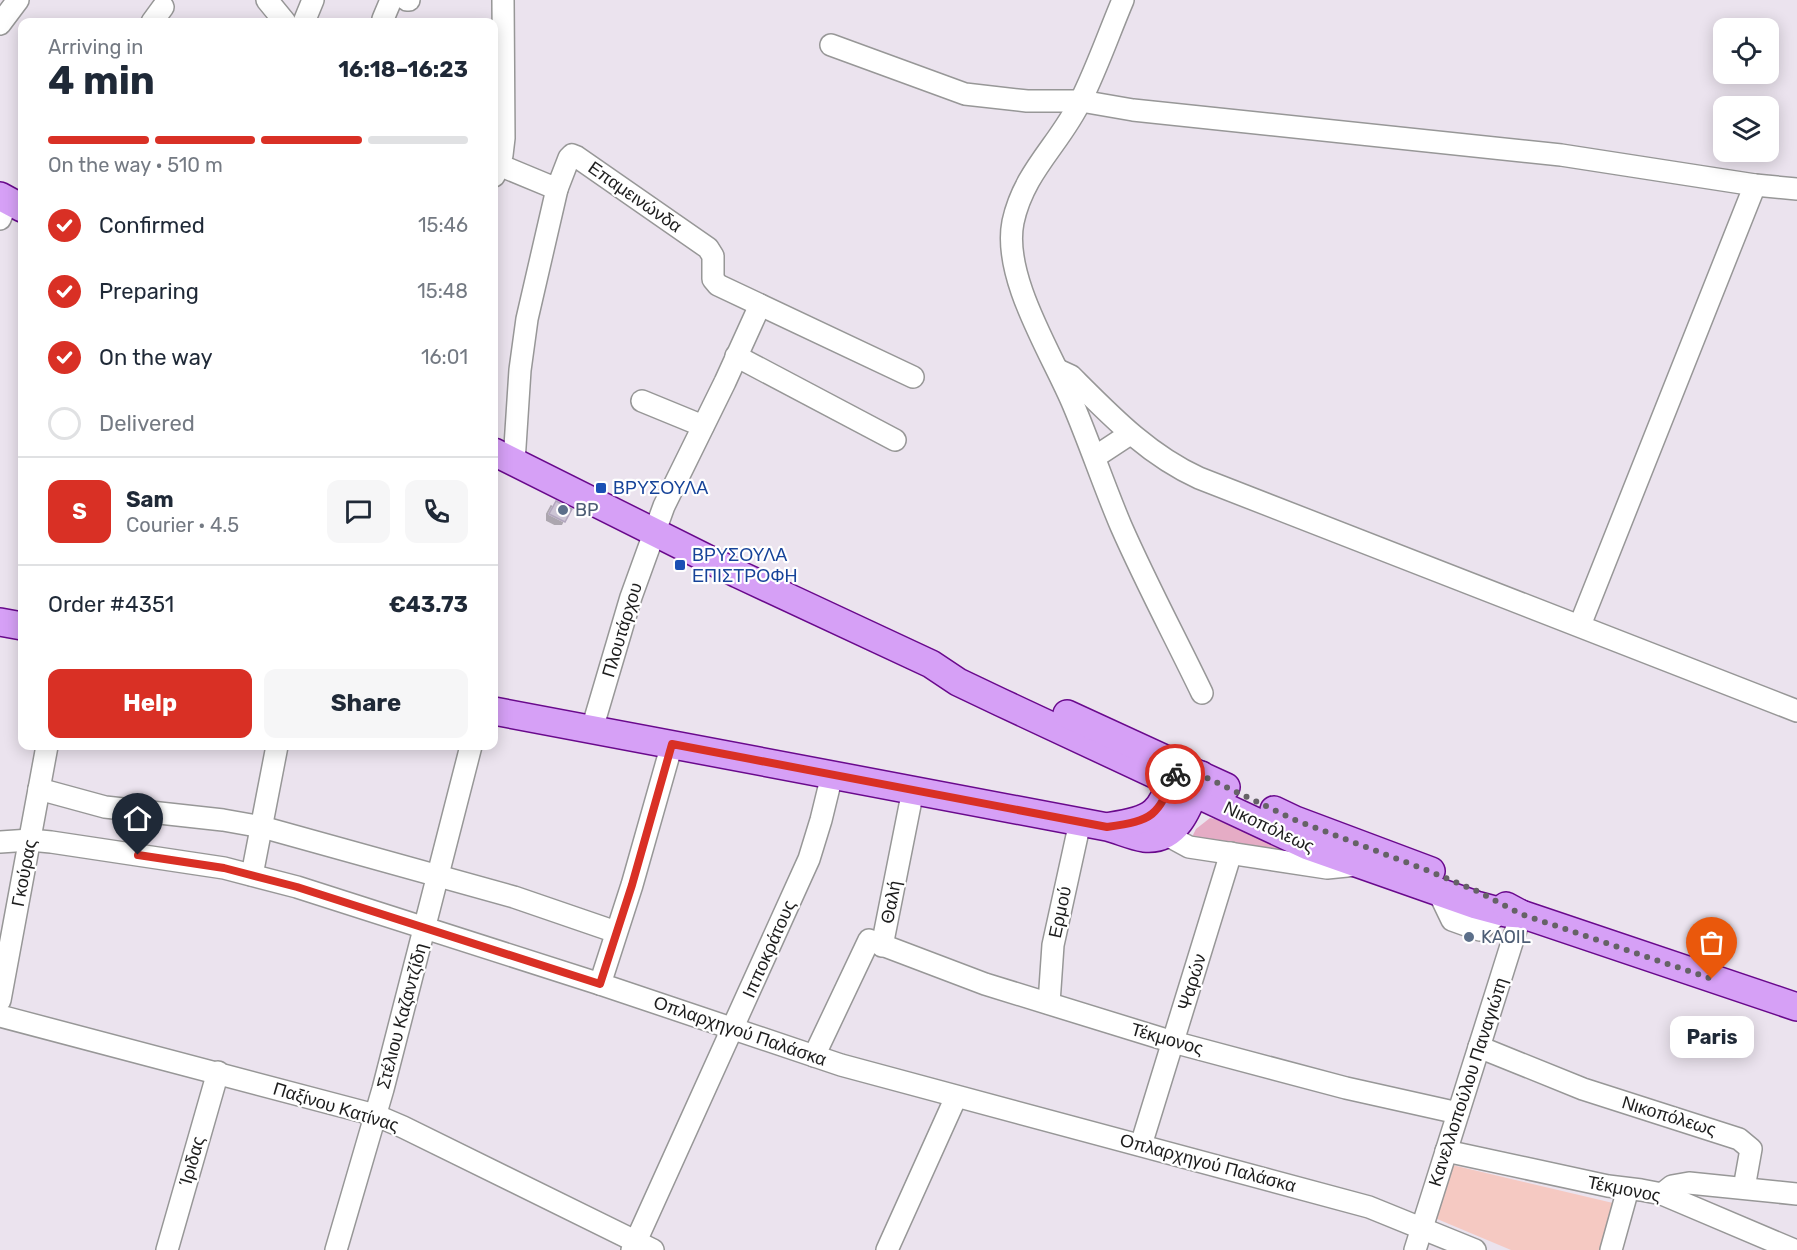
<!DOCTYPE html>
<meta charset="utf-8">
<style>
:root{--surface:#fff;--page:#f6f6f7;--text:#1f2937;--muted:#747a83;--line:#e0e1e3;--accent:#d93025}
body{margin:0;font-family:Rubik,sans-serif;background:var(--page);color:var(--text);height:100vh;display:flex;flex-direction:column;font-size:22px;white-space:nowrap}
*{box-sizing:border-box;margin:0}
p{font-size:20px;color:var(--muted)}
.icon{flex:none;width:33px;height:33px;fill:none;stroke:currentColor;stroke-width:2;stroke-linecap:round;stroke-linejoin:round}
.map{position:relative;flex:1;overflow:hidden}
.drawer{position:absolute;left:18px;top:18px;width:480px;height:732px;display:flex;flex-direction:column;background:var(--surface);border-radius:12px;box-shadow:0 3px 15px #0003}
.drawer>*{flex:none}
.controls{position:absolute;left:1713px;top:18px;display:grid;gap:12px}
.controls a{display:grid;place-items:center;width:66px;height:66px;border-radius:12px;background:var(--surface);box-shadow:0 3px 15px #0003;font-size:30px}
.pin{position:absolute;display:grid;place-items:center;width:51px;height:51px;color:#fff;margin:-62px -26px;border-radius:50% 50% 50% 0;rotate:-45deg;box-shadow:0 0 6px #0007}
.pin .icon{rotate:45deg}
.courier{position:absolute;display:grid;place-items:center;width:60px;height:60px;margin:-30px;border:4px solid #d93025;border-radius:50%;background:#fff;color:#222;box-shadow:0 2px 8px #0007}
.bubble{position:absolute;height:42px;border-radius:12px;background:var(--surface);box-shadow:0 3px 15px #0003;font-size:20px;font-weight:700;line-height:42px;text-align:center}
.overview em{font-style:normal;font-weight:700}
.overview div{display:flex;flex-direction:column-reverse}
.overview{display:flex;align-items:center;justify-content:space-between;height:102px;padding:0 30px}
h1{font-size:39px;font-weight:700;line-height:45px}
.bar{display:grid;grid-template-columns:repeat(4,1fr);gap:9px 6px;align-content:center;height:72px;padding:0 30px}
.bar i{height:8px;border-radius:4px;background:var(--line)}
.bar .selected{background:var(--accent)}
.bar p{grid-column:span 4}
.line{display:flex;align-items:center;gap:15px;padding:0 30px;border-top:2px solid var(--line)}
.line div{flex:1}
.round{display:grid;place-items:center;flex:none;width:63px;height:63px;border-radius:12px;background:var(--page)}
ol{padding:0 30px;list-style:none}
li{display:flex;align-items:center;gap:18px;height:66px}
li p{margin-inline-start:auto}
li .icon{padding:6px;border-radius:50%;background:var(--accent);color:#fff;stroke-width:4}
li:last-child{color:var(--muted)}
li i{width:33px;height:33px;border:3px solid var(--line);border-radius:50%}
.button{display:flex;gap:12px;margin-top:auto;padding:12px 30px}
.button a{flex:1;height:69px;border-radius:12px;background:var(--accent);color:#fff;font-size:24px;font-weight:700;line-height:69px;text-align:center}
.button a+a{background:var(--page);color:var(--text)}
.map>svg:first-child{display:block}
</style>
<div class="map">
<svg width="1797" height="1250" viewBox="0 0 1797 1250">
<defs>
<filter id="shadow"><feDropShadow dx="-5" dy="5" stdDeviation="0" flood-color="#0004"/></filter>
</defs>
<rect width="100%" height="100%" fill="#ebe3ee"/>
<polygon fill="#e5acc5" points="1210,818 1215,819 1309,860 1191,839 1196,829"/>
<polygon fill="#f5c9c2" points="1448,1164 1613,1203 1600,1250 1511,1250 1430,1216"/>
<polygon fill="#ccc4d4" stroke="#b2a7be" stroke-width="1.5" filter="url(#shadow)" points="556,501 572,509 565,522 549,514"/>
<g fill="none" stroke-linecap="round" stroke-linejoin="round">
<g stroke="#979797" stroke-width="24">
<g id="minor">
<polyline points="267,0 285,22"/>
<polyline points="407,0 409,0"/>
<path d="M1123,0C1109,33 1097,68 1081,100C1060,144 1024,171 1013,222C1002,277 1052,354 1073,404C1090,444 1104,486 1121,526C1146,583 1175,637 1202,693"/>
<polyline points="383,19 391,0"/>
<polyline points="152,22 163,7"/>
<polyline points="304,22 313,0"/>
<polyline points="0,24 18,0"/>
<polyline points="831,45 965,94 1027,101 1081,101 1133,110 1561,155 1755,185 1797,189"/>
<polyline points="499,165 557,189 569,158 572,155 577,157 708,248 713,256 713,279 718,285 913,377"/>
<polyline points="494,176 502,155 504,138 503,0"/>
<polyline points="0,219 8,200"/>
<polyline points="736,356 895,440"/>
<path d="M1058,370L1071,376C1110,415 1148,455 1199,478L1797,711"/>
<polyline points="642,401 703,426"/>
<polyline points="1095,457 1130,434"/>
<polyline points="514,462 520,370 527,319 557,189"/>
<polyline points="1580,625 1755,185"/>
<polyline points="592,729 631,597 664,506 725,382 760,305"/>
<polyline points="39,789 105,807 223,820 262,827 514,897 616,932"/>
<polyline points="1165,834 1189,847 1327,868 1357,865"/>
<polyline points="0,842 30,840 51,842 224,868 297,887 600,984 841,1065 1369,1207 1475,1250"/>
<polyline points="252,875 277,746"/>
<polyline points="1439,893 1452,920 1480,930 1500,912"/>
<polyline points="882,946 913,790"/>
<polyline points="600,984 632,885 672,744"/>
<polyline points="0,1000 47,746"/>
<polyline points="1049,1003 1053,945 1080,822"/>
<polyline points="0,1016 375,1115 403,1127 653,1250"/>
<polyline points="1479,1047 1583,1089 1739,1139 1751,1149 1744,1188"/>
<polyline points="814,1056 869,940 985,984 1173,1042 1346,1088 1458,1113"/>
<polyline points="1141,1145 1231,853"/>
<polyline points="1446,1151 1608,1186 1641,1190 1662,1194 1794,1250"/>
<polyline points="1662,1194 1672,1186 1689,1183 1797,1194"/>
<polyline points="167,1250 218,1072"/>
<polyline points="336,1250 383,1089 471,746"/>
<polyline points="632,1250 809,859 821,820 832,775"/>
<polyline points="887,1250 956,1097"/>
<polyline points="1415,1250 1521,914"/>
<polyline points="1611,1250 1628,1189"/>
</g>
</g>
<g stroke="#69098c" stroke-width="30">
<g id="major">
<polyline points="0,196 22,208"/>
<polyline points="494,452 738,574 931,664 958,682 1000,702 1308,846 1476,905 1506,913 1521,914"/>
<polyline points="0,622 22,626"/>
<path d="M494,711L1107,827C1119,830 1132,836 1144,838C1180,842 1191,800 1201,775"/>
<polyline points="1067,714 1226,787"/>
<polyline points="1274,810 1295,820 1431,871"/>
<path d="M1111,826C1161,819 1160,809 1178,765"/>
<polyline points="1506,906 1521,914 1797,1007"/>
</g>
</g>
<use href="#minor" stroke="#fff" stroke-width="21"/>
<use href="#major" stroke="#d6a0f6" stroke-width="27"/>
</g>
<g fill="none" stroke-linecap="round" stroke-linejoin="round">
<polyline stroke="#656266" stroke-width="6" stroke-dasharray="0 10.8" points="1175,774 1178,764 1295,820 1429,871 1479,892 1521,914 1712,979"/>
<path stroke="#d93025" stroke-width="8" d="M138,855L224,868L297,887L600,984L632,885L672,744L1107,827C1154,820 1157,817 1175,774"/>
</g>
<g fill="#1a4fb4" stroke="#fff" stroke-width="2">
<rect x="595" y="482" width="12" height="12" rx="3"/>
<rect x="674" y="559" width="12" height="12" rx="3"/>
</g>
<g fill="#5c6f8a" stroke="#fff" stroke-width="2">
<circle cx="563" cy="510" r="6"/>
<circle cx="1469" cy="937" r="6"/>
</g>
<g text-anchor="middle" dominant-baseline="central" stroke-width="4.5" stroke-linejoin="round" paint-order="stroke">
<g font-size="18" fill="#1d1d1d" stroke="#fff">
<text transform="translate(635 197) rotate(35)">Επαμεινώνδα</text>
<text transform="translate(622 630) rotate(-73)">Πλουτάρχου</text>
<text transform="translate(1269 827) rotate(25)">Νικοπόλεως</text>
<text transform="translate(24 873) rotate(-79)">Γκούρας</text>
<text transform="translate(891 902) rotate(-79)">Θαλή</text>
<text transform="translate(1060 912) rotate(-78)">Ερμού</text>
<text transform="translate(769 949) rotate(-66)">Ιπποκράτους</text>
<text transform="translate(1192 982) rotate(-73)">Ψαρών</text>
<text transform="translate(402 1016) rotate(-75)">Στέλιου Καζαντζίδη</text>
<text transform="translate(740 1031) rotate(19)">Οπλαρχηγού Παλάσκα</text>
<text transform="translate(1167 1039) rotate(16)">Τέκμονος</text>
<text transform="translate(1468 1082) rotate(-72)">Κανελλοπούλου Παναγιώτη</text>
<text transform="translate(336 1107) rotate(17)">Παξίνου Κατίνας</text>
<text transform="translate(1669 1116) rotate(17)">Νικοπόλεως</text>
<text transform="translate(192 1161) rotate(-74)">Ίριδας</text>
<text transform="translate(1208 1163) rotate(15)">Οπλαρχηγού Παλάσκα</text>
<text transform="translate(1624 1189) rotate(11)">Τέκμονος</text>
</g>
<g font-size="18" fill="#164399" stroke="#fff" text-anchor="start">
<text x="613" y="488">ΒΡΥΣΟΥΛΑ</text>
<text x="692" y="555">ΒΡΥΣΟΥΛΑ<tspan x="692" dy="21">ΕΠΙΣΤΡΟΦΗ</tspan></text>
</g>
<g font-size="18" fill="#4e5e75" stroke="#fff" text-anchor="start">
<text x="575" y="510">BP</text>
<text x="1481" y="937">KAOIL</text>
</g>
</g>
</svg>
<div class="controls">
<a><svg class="icon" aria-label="locate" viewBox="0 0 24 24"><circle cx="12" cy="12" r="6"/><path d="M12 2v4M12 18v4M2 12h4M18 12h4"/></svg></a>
<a><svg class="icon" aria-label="layers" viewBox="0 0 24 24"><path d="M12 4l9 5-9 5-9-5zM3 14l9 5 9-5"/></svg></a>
</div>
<div class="pin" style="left:1712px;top:979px;background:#ea580c"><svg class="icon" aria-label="bag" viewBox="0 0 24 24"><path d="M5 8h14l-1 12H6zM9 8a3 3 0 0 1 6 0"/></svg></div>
<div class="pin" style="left:138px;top:855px;background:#1f2937"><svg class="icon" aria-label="home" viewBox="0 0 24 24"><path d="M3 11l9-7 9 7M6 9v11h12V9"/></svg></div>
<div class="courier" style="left:1175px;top:774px"><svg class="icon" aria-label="bike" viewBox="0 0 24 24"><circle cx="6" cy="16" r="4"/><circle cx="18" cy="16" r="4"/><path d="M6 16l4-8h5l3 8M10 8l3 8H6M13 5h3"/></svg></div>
<div class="bubble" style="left:1670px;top:1016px;width:84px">Paris</div>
<section class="drawer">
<div class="overview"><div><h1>4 min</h1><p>Arriving in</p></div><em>16:18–16:23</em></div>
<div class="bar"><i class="selected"></i><i class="selected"></i><i class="selected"></i><i></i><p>On the way · 510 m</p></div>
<ol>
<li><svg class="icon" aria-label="check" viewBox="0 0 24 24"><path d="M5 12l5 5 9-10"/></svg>Confirmed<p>15:46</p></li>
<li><svg class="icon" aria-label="check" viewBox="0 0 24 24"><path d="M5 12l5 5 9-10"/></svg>Preparing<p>15:48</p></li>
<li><svg class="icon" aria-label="check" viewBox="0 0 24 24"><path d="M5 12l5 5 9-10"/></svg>On the way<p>16:01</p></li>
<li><i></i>Delivered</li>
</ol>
<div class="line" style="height:108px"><b class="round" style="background:var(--accent);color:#fff">S</b><div><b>Sam</b><p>Courier · 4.5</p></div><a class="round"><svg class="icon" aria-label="chat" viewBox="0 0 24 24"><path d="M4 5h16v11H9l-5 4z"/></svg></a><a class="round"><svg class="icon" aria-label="phone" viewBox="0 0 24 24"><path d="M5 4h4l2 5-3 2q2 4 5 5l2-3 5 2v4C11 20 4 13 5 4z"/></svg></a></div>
<div class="line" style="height:78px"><div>Order #4351</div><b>€43.73</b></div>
<div class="button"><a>Help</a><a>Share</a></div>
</section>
</div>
